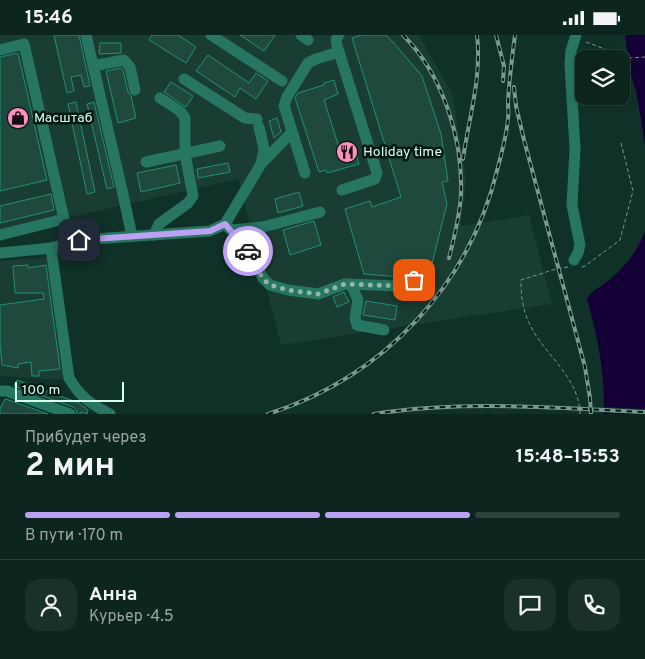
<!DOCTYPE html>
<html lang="ru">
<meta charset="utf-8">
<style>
:root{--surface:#0c251e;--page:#1a312b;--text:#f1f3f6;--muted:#9aa5a4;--line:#2c423c;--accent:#bca0f2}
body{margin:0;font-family:Overpass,sans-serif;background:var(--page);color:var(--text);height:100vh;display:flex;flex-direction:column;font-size:19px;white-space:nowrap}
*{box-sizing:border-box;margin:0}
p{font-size:16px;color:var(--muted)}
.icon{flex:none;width:28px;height:28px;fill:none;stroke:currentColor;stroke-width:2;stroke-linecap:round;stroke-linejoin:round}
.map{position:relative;height:379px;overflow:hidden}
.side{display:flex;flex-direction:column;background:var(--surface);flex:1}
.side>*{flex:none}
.tools{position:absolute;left:575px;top:15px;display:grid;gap:10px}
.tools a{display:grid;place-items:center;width:55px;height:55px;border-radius:10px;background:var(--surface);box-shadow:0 2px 8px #0003,0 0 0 1px var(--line);font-size:25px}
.scale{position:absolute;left:15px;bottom:12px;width:109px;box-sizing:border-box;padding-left:5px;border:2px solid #d8fdf1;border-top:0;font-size:14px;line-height:18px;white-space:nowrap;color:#d8fdf1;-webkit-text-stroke:4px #001811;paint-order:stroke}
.pin{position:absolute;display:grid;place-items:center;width:42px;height:42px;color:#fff;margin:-21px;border-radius:10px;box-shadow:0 2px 8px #0006}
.courier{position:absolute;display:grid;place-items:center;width:50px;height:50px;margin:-25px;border:4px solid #bca0f2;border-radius:50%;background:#fff;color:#222;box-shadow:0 1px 6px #0007}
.summary em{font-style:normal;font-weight:700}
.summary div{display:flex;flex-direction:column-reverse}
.summary{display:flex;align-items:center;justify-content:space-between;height:85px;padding:0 25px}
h1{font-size:32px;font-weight:700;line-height:38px}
.bar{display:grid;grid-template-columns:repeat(4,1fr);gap:8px 5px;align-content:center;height:60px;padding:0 25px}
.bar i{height:6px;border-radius:4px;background:var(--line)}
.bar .active{background:var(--accent)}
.bar p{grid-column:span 4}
.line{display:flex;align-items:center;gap:12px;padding:0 25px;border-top:1px solid var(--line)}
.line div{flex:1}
.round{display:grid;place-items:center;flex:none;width:52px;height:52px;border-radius:15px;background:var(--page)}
.status{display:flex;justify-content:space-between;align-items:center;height:35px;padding:0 25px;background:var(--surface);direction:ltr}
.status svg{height:14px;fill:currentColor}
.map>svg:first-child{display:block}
</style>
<div class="status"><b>15:46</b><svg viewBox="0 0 49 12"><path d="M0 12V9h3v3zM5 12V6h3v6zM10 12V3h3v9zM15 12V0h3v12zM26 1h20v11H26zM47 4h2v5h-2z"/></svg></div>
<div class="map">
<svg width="645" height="379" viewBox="0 0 645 379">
<rect width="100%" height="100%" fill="#103128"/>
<g fill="#193d33">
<polygon points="0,0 419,0 452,58 466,143 461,191 529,180 552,269 281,310 238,144 80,180 0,195"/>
<polygon points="51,222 66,345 0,341 0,226"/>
</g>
<g fill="#140036">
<polygon points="625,0 645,0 645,110 636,55 630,38"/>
<path d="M645,196V379H604C605,338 598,303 587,264C592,254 600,253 608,246C624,233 638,216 645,196Z"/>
</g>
<polygon fill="#103128" points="602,372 645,374 645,379 602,377"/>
<g fill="#20493d" stroke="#219076">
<polygon points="54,0 79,0 90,51 84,52 81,40 71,42 74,56 67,58"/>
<polygon points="152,0 178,0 196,12 186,28 149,5"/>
<polygon points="240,0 275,0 264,16"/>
<polygon points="362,0 386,0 394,8 422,41 441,99 448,146 442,147 447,169 431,232 426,232 402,242 364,239 345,174 370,166 372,172 401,162 352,3"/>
<polygon points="100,8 121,8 121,18 99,19"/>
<polygon points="18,18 47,145 0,156 0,22"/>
<polygon points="208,20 249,48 256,38 268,46 256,64 240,53 235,62 196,36"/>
<polygon points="121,33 123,35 128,57 131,61 136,83 118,88 106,36"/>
<polygon points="334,45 338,59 324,65 341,119 355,116 359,129 327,138 326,135 319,137 295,63 298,58 324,50 324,48"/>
<polygon points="171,47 193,61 186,72 164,57"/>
<polygon points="76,67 95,157 87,159 68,69"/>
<polygon points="94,67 114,152 107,154 87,69"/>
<polygon points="277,83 281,97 274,103 269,86"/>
<polygon points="228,128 230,137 198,143 197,134"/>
<polygon points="176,130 180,148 141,157 137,138"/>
<polygon points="299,157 303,171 278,178 275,164"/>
<polygon points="51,159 54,175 0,188 0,171"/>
<polygon points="314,186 321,210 290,220 283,195"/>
<polygon points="28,230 28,233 46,230 60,334 39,336 39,341 32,341 31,327 18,329 18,333 2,330 0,309 0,270 44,264 43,258 15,258 13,231"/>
<polygon points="344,257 349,267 337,272 333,262"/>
<polygon points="366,266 397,271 395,285 363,280"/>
<polygon points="17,345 79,368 88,375 87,379 81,377 81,379 77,379 76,375 73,372 14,351"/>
<polygon points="5,364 6,364 48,379 0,379 0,373"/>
</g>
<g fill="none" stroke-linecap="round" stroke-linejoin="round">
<g stroke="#75988e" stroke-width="1" stroke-dasharray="4 2.5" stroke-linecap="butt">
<polyline points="586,7 629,23 645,22"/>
<path d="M568,232L559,233L521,245C521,259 522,270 527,283C540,318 579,339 580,379"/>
<polyline points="582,232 585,231 620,205 633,156 621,108"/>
</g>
<g stroke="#277662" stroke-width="11">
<polyline points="86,0 122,155 132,201"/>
<polyline points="211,0 282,46"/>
<polyline points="301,0 308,5"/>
<path d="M339,0C334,5 337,11 339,17"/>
<polyline points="0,15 24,9 64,184 0,200"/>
<polyline points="93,31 124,25 130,32 135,55"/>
<polyline points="184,44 245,83 257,84"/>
<polyline points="259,92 264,114 261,129"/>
<polyline points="146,127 220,111"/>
<polyline points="305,138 286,77 284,71 287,62 308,28 316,24 339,17 377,138 375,144 342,155"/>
<polyline points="228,192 231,195 263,192 320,177"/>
<polyline points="231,195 245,211 263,243 270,250 288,255 318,259 345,249 399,251 429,239"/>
<polyline points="154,200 159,189 188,168 193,161 185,119 185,83 180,76 160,63"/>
<path d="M51,213L69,343C80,362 91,369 110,379"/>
<polyline points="0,218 51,213 79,205 210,196 225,189 261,129 292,97"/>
<polyline points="574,225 578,218 580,210 572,170 575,114 570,29 571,16 576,0"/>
<polyline points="351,249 358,265 355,283 357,290 384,295"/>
<polyline points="0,356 7,356 70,379"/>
</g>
<g stroke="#779a90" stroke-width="4">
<g id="rail">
<path d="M403,0C443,40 463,104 461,159C460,180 454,203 449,223"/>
<polyline points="496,0 504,31 503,46"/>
<polyline points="514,52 516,71 524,105 585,332 590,363 591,379"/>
<path d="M463,124C469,82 482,42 477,0"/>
<path d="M268,379C384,342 470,250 498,132C502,116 507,99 508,83C509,78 508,73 508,68C509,45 512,23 515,0"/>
<path d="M374,379C464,365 555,373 645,377"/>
</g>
</g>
<use href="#rail" stroke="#001811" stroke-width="2" stroke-dasharray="5.5" stroke-linecap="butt"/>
</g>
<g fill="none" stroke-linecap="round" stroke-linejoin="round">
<polyline stroke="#92b6ab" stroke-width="5" stroke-dasharray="0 9" points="248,216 263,244 270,250 288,255 318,259 345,249 399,251 414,245"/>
<polyline stroke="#bca0f2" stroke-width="6" points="79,205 210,196 225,189 248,216"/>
</g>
<defs>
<g id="shop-disc" transform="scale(1.125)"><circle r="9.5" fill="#fd8ec0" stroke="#001811"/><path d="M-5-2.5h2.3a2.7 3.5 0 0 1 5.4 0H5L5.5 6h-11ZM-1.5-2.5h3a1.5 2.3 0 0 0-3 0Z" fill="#111"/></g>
<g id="restaurant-disc" transform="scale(1.125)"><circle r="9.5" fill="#fd8ec0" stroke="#001811"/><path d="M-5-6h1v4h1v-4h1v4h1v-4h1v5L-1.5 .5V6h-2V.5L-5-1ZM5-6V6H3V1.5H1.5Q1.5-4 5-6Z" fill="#111"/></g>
</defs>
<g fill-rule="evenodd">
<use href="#shop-disc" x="18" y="83"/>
<use href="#restaurant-disc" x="347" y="117"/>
</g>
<g text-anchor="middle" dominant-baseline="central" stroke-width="5" stroke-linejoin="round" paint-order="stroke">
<g font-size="14" fill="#d8fdf1" stroke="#001811" text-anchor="start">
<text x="34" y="83">Масштаб</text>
<text x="363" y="117">Holiday time</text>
</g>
</g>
</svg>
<div class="tools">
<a><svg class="icon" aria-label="layers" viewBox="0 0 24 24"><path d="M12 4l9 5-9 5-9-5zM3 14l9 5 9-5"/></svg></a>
</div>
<div class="scale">100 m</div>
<div class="pin" style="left:414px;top:245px;background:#ea580c"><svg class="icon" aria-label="bag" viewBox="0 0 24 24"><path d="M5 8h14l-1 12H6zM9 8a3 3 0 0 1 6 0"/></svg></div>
<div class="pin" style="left:79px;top:205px;background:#1f2937"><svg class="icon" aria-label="home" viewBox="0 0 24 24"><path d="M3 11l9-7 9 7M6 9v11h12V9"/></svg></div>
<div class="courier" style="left:248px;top:216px"><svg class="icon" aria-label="car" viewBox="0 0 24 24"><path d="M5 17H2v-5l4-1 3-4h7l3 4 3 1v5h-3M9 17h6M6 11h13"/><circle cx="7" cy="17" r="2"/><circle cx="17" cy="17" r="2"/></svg></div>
</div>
<section class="side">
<div class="summary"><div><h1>2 мин</h1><p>Прибудет через</p></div><em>15:48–15:53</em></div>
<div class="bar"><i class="active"></i><i class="active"></i><i class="active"></i><i></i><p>В пути · 170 m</p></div>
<div class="line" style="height:90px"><a class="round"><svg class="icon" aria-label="person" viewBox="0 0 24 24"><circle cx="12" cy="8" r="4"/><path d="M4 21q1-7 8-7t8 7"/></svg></a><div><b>Анна</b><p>Курьер · 4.5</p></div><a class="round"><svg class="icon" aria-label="chat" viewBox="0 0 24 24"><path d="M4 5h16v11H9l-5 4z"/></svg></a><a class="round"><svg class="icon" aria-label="phone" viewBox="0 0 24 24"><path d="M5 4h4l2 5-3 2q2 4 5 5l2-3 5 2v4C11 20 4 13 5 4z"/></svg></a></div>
</section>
